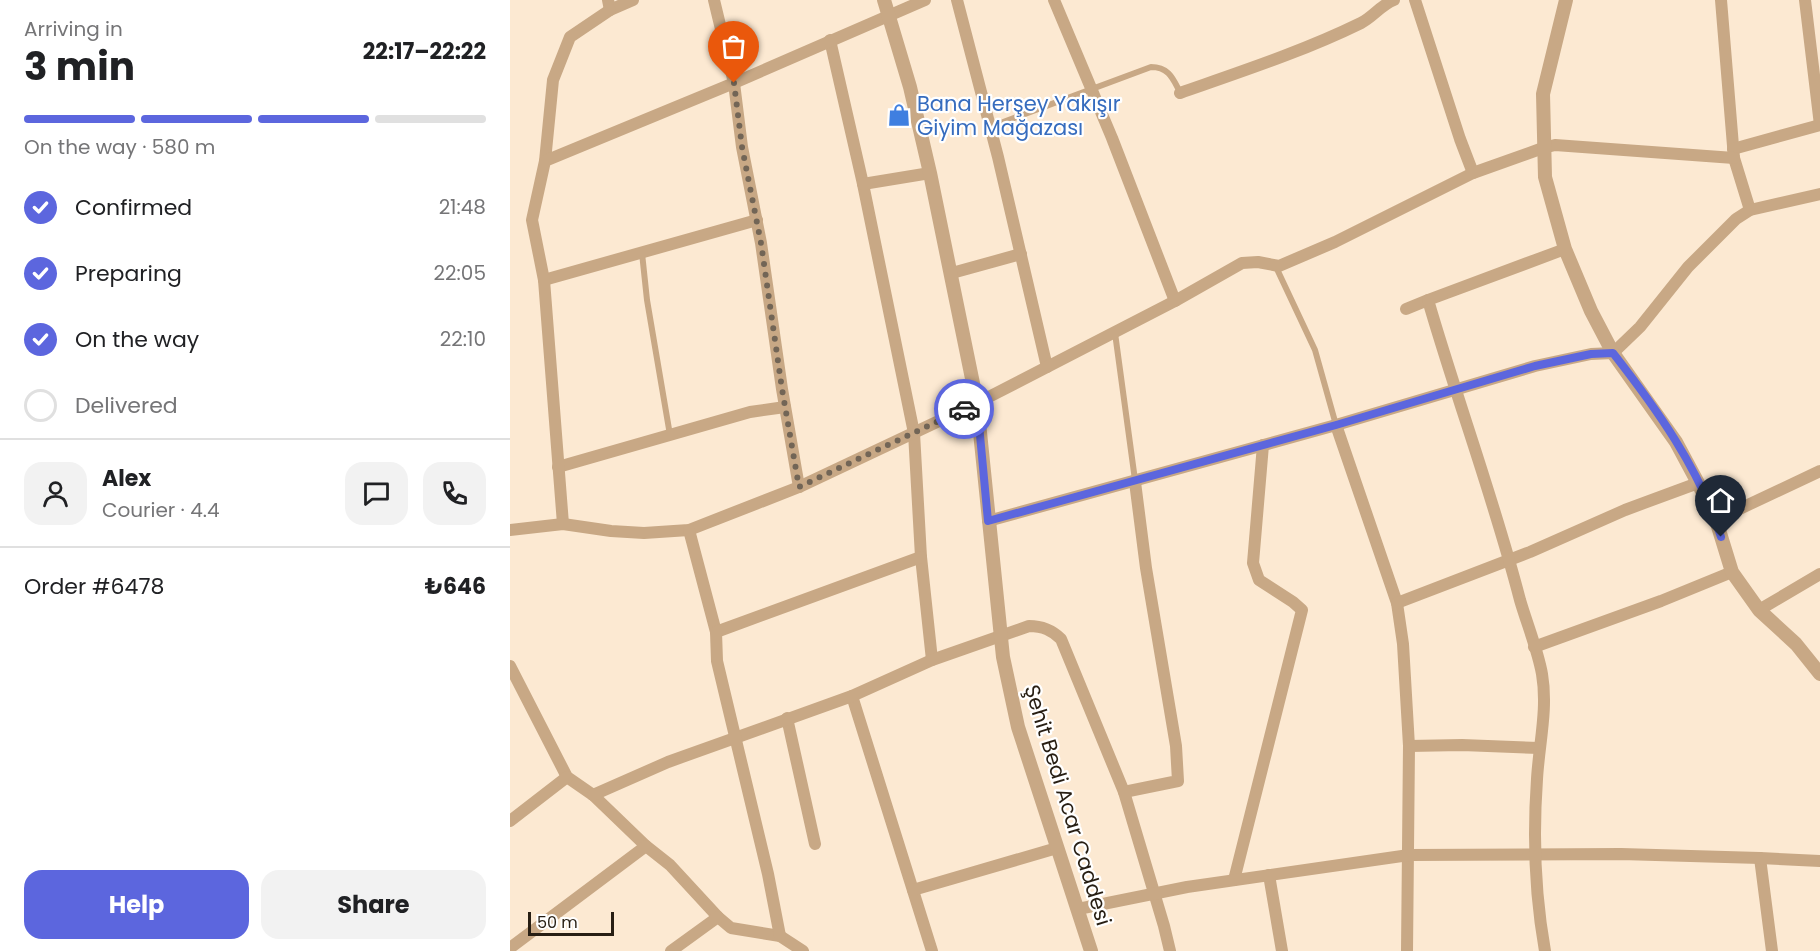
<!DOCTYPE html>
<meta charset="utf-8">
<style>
:root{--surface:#fff;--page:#f2f2f2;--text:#202124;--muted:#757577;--line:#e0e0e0;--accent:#5c66de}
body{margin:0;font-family:Poppins,sans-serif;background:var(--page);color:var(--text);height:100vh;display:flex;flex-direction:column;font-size:22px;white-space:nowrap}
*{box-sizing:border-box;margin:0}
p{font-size:20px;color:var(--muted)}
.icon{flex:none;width:33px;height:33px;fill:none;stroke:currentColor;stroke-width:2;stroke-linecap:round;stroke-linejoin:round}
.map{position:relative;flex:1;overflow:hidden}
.panel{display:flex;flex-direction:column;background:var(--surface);width:510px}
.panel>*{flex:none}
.scale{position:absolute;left:18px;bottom:15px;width:86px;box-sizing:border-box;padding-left:6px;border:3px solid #271e13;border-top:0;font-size:16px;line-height:21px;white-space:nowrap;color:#271e13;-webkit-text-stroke:4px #fff;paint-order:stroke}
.pin{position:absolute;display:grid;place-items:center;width:51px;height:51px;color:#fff;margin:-62px -26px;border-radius:50% 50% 50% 0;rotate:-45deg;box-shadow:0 0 6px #0007}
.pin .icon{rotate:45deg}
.courier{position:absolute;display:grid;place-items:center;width:60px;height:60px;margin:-30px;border:4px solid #5c66de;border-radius:50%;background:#fff;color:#222;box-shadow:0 2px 8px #0007}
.head em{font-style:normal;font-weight:700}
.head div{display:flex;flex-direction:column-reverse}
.head{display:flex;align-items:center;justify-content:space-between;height:102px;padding:0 24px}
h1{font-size:39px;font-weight:700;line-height:45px}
.bar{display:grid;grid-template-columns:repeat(4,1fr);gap:9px 6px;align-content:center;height:72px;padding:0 24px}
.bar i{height:8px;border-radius:4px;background:var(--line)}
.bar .on{background:var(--accent)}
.bar p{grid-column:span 4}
.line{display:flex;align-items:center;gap:15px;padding:0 24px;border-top:2px solid var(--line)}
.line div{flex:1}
.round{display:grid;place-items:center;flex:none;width:63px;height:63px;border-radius:18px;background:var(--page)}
ol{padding:0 24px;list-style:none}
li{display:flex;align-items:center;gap:18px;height:66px}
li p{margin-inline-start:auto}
li .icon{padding:6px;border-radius:50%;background:var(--accent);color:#fff;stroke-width:4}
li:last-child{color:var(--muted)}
li i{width:33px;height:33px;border:3px solid var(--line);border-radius:50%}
.primary-button{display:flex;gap:12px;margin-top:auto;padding:12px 24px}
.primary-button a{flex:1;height:69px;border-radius:18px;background:var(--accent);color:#fff;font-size:24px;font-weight:700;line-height:69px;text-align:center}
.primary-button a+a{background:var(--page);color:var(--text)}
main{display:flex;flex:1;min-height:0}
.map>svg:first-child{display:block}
</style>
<main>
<section class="panel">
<div class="head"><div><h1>3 min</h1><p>Arriving in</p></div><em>22:17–22:22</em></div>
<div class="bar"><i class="on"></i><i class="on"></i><i class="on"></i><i></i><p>On the way · 580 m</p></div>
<ol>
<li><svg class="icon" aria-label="check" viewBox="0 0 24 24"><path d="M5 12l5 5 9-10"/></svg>Confirmed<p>21:48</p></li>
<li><svg class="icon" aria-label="check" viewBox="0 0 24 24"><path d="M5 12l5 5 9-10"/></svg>Preparing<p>22:05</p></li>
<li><svg class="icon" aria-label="check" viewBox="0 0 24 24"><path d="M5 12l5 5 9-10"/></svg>On the way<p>22:10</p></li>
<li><i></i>Delivered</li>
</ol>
<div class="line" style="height:108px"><a class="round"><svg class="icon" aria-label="person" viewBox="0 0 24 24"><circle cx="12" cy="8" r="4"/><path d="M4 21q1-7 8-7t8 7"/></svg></a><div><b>Alex</b><p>Courier · 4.4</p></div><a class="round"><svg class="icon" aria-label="chat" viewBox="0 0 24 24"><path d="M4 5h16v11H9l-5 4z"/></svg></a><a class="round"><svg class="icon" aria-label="phone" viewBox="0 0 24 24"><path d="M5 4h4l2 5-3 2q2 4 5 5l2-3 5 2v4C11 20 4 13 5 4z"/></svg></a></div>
<div class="line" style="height:78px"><div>Order #6478</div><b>₺646</b></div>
<div class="primary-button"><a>Help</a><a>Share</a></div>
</section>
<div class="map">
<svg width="1310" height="951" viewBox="0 0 1310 951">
<rect width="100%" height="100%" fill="#fce9d2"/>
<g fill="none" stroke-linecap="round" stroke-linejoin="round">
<g stroke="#c8a885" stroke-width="6">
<path d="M480,127L641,67C659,67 663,79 670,92"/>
<polyline points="132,253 137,300 160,435"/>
<polyline points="766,267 805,350 826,425"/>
<polyline points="605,333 625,480"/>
</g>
<g stroke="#c8a885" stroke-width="12">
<polyline points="98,0 100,10 123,0"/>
<polyline points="204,0 224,83 232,147 251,243 272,389 289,487"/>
<polyline points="447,0 488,157 537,367"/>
<polyline points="544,0 602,138 665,301"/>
<polyline points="905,0 950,139 963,173"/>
<polyline points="1211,0 1224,158 1240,210"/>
<polyline points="1295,0 1310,125"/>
<polyline points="320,40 353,184 404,433 411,557 422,660"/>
<path d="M670,93C730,72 794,51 851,23C863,17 871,5 884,0"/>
<polyline points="1223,149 1310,125"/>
<polyline points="35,161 43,80 60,37 100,10"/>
<polyline points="353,184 420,173"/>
<polyline points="442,273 511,254"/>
<polyline points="34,280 247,220"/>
<polyline points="896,309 918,300"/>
<polyline points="826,425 887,603 893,644 899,746 897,951"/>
<polyline points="48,467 240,412 275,407"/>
<polyline points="1206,520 1310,471"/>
<polyline points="478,521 826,425 1025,366 1081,354 1103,353 1130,327 1178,267 1226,219 1240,210 1310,194"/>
<polyline points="53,524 34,280 22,220 35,161 224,83 415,0"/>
<polyline points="0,530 53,524 101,531 134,533 179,530 289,487 467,403 665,301 732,263 748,262 769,266 825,242 963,173 1033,148 1045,145 1224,158"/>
<polyline points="179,530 206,632"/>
<polyline points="887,603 1020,552 1115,510 1188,483"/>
<polyline points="1249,610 1310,574"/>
<polyline points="1024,647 1151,601 1222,572"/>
<polyline points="0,666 57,777 83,795 136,846 160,865 208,917 221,928 270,936 293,951"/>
<polyline points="342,696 422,951"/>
<polyline points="277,718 305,844"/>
<polyline points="899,746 952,745 1029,748"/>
<polyline points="614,792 668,781 666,746 636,568 625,482"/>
<path d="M83,795L158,762L342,696L422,660L519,626C533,626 542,630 551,639L614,792L654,926L660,951"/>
<polyline points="0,821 57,777"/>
<polyline points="1250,858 1262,951"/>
<polyline points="759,875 772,951"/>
<polyline points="724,880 792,610 783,602 749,580 743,563 753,445"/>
<polyline points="403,890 547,848"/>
<polyline points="568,909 677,887 899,855 1111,854 1250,858 1310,861"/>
<polyline points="270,936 258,874 207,661 206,632 411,557"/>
<polyline points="0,948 136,846"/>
<polyline points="161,951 208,917"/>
<path d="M1035,951C1025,895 1023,835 1027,779C1029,744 1038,709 1032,674C1028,651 1017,624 1010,600C984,499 947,400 918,300L1055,249"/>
</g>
<g stroke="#c8a885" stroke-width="14">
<polyline points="374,0 400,87 420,173 467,403 493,657 508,727 581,951"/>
<polyline points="1056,0 1033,94 1035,177 1055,249 1081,311 1103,353 1166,442 1188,483 1206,520 1222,572 1249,610 1286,644 1310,674"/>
</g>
</g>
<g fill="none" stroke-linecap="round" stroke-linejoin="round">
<polyline stroke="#726556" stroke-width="6" stroke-dasharray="0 10.8" points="224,83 232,147 251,243 272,389 289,487 454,409"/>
<path stroke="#5c66de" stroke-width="8" d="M454,409L467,403L478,521L826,425L1025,366L1081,354L1103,353C1146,408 1190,469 1211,537"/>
</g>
<defs>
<g id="shop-bare" transform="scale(1.8)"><path d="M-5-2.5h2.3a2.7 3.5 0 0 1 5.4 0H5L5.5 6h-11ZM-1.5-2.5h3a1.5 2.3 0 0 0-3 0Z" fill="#3f7fe0" stroke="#fff" stroke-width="2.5" paint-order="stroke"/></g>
</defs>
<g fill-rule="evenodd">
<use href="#shop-bare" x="389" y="115"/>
</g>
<g text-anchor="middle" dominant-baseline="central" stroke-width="4.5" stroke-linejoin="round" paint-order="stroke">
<g font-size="21" fill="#366cbe" stroke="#fff" text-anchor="start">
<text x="407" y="103">Bana Herşey Yakışır<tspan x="407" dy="24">Giyim Mağazası</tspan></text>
</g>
<g font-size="21" fill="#271e13" stroke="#fff">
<text transform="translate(558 805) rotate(73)">Şehit Bedi Acar Caddesi</text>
</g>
</g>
</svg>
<div class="scale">50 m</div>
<div class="pin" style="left:224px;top:83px;background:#ea580c"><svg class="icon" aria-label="bag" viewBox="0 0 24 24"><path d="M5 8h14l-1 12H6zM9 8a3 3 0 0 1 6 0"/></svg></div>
<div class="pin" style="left:1211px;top:537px;background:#1f2937"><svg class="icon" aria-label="home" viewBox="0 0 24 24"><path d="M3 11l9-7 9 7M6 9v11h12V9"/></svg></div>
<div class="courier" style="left:454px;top:409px"><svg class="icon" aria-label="car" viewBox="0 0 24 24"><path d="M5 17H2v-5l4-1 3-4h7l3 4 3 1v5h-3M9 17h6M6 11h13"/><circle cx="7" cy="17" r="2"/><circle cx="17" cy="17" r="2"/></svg></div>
</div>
</main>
